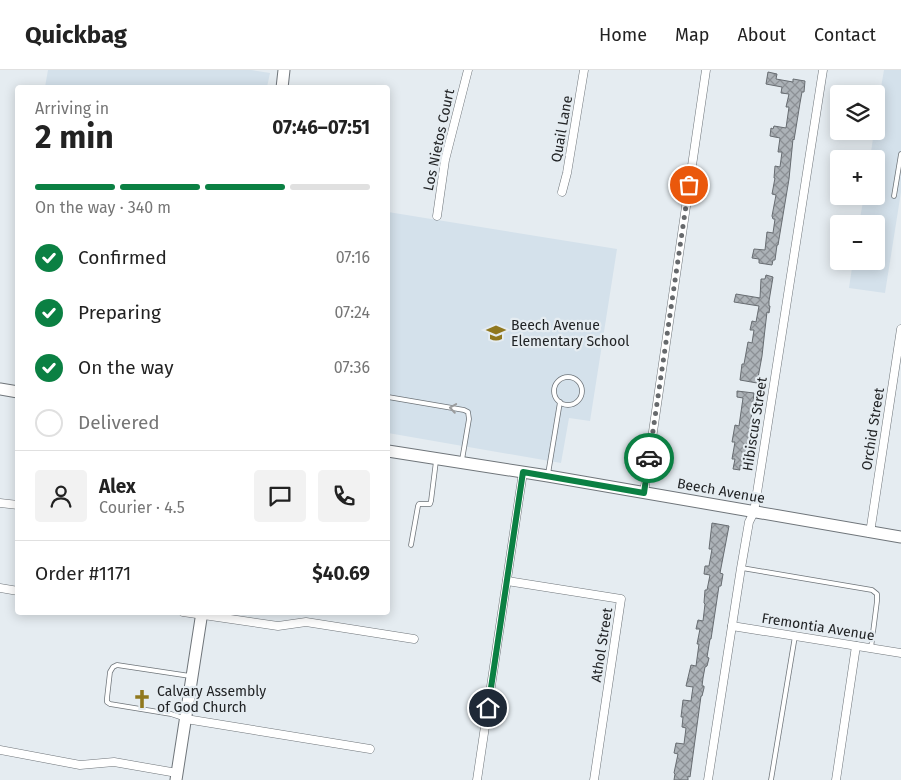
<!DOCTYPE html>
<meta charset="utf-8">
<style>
:root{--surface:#fff;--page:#f2f2f2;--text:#222;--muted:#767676;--line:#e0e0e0;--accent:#0b8043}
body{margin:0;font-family:"Fira Sans",sans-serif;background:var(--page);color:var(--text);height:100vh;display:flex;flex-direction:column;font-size:19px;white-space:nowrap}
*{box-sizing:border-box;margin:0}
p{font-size:16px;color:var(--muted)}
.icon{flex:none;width:28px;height:28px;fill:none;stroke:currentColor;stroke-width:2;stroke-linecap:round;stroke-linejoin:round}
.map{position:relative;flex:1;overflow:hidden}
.side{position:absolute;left:15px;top:15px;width:375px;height:530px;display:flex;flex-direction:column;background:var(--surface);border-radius:5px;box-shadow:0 2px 12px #0003}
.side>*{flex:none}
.controls{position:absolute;left:830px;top:15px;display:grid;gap:10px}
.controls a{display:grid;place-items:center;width:55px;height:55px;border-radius:5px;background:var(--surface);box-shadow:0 2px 12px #0003;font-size:25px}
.pin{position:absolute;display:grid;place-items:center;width:42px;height:42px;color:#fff;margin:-21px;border:2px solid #fff;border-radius:50%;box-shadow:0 1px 5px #0007}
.courier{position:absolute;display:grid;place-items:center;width:50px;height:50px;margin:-25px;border:4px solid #0b8043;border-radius:50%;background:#fff;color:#222;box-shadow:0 1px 6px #0007}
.summary em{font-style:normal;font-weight:700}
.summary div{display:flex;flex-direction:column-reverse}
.summary{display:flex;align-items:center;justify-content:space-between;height:85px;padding:0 20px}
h1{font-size:32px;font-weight:700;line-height:38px}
.bar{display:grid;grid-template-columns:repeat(4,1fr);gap:8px 5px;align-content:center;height:60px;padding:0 20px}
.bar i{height:6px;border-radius:4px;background:var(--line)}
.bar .on{background:var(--accent)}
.bar p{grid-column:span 4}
.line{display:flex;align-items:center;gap:12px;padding:0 20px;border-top:1px solid var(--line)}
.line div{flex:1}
.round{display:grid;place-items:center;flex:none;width:52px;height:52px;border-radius:5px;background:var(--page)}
ol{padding:0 20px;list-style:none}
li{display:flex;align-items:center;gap:15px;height:55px}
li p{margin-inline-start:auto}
li .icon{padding:5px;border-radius:50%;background:var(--accent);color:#fff;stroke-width:4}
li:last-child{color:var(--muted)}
li i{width:28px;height:28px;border:2px solid var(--line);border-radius:50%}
header{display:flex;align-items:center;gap:30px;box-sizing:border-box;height:70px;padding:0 25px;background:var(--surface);border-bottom:1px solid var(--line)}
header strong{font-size:24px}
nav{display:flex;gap:28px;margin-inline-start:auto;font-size:18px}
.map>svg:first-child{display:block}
</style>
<header>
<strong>Quickbag</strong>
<nav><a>Home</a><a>Map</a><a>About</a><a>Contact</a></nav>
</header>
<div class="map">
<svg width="901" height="710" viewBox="0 0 901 710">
<defs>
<pattern id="building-cross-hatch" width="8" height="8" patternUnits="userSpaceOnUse" patternTransform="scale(1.25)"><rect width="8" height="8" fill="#acb2b7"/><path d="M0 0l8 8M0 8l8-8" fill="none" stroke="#8c9095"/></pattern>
</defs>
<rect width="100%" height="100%" fill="#e5ecf1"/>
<g fill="#d4e1eb">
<polygon points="48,0 251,0 270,3 267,17 45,17"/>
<polygon points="884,0 901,0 901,122 885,223 849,218 853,191 876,191 876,154 859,154 864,126 876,126 876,89 870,89 874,61 876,61 876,46"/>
<polygon points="388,142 617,179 590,351 569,348 561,393 388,363"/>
</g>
<g fill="url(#building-cross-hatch)" stroke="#676c71">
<polygon points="768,2 777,4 776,9 793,12 793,9 805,11 804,22 802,22 800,33 794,70 793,69 789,109 778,175 777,175 775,190 773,190 772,195 759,193 759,189 752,188 754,179 765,180 767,162 773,163 775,149 773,149 772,146 776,125 772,124 775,108 774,108 775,96 780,97 782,82 778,82 780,68 770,66 771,58 773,59 774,56 786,58 789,37 786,37 789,24 781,23 782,17 766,14"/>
<polygon points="766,205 773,207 769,231 769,236 770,236 769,243 767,242 765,259 762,286 757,313 740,310 742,294 744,294 748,272 752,273 754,260 750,260 752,251 756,252 759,236 734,232 736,224 760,228 761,209 765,209"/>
<polygon points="737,321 754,323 746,392 745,392 744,396 740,395 740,400 733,399 735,389 732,389 735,372 732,372 735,355 739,356 743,328 737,327"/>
<polygon points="712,453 729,456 720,503 723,504 721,516 719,516 711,569 710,569 707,587 709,588 707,596 705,597 703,608 702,616 704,616 704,618 702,626 701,626 690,707 688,706 688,710 674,710 675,704 674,703 678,684 674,683 676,673 684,674 686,658 682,657 683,647 681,647 683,630 691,631 693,617 686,616 691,595 696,596 699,574 697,574 700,559 696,559 698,550 703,551 705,534 704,533 705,520 707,520 710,505 704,504 705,496 709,496 712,479 709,479"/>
</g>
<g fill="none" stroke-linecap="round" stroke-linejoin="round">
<g stroke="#6f757a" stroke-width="5.5">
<g id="lane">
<polyline points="894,126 901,84"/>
<circle cx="568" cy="321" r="14"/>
<polyline points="388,327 464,340 468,342 469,349 462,390"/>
<polyline points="548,404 560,332"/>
<polyline points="411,475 418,436 419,434 430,434 431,431 436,391"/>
<polyline points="742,498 872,520 877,524 877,531 871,578"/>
<polyline points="183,648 171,644 110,634 107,632 107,628 110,602 113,597 117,595 190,606"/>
<polyline points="771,710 795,566"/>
</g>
</g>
<g stroke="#6f757a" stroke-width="9">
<g id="street">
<polyline points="562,122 567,103 584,0"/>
<polyline points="437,146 445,90 468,0"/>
<polyline points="644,423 706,0"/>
<polyline points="0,433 18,435"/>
<polyline points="870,463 901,259"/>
<polyline points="507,511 621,529 594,710"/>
<polyline points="0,518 18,521"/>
<polyline points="183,542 278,556 306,552 414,569"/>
<polyline points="732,556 901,583"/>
<polyline points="186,649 370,679"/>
<polyline points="0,680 80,695 114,692 177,703"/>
<polyline points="477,710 523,402"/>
<polyline points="708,710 741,498 749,452 754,442 823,0"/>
<polyline points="836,710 856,576"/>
</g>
</g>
<g stroke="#6f757a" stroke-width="13">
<g id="secondary">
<polyline points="282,18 284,0"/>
<polyline points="0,319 18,322"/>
<polyline points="388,381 548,406 901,467"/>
<polyline points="176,710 202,542"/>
</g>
</g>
<use href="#lane" stroke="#fff" stroke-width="4"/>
<use href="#street" stroke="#fff" stroke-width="8"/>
<use href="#secondary" stroke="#fff" stroke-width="11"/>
</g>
<defs><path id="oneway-chevron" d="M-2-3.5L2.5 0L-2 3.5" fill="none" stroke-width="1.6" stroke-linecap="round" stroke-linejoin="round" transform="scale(1.25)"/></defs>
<use stroke="#9b9c9d" href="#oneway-chevron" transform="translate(453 338) rotate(-171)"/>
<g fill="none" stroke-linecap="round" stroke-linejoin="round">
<polyline stroke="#66696c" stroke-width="5" stroke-dasharray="0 9" points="649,388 689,115"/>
<polyline stroke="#0b8043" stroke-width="6" points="488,638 523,402 644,423 649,388"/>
</g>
<defs>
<g id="school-bare" transform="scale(1.5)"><path d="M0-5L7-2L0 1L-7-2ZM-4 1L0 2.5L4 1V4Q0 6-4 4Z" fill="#90781e" stroke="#e5ecf1" stroke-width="2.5" paint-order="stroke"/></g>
<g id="church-bare" transform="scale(1.5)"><path d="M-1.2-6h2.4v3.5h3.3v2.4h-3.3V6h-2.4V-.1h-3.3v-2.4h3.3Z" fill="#90781e" stroke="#e5ecf1" stroke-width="2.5" paint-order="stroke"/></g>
</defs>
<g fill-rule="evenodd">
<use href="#school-bare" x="496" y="263"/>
<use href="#church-bare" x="142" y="629"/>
</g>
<g text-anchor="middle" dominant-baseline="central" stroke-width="4.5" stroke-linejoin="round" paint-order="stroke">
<g font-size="14" fill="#212325" stroke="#e5ecf1">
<text transform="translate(562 59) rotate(-80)">Quail Lane</text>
<text transform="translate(439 70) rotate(-78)">Los Nietos Court</text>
<text transform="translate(755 354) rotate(-81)">Hibiscus Street</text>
<text transform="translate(873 359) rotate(-81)">Orchid Street</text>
<text transform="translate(721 421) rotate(10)">Beech Avenue</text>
<text transform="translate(818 557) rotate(9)">Fremontia Avenue</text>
<text transform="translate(602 575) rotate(-81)">Athol Street</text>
</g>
<g font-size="14" fill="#212325" stroke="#e5ecf1" text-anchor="start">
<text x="511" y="255">Beech Avenue<tspan x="511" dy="16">Elementary School</tspan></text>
<text x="157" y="621">Calvary Assembly<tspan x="157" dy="16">of God Church</tspan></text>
</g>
</g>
</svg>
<div class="controls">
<a><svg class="icon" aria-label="layers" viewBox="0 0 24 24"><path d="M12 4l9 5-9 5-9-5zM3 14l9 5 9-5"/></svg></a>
<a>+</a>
<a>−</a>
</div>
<div class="pin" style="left:689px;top:115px;background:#ea580c"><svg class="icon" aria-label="bag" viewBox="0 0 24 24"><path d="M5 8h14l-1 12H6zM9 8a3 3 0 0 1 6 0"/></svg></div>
<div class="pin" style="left:488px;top:638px;background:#1f2937"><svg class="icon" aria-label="home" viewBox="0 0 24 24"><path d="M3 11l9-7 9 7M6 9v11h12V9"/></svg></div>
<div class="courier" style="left:649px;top:388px"><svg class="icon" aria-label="car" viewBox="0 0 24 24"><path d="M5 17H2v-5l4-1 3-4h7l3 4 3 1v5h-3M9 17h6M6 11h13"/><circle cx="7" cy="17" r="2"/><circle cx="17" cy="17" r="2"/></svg></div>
<section class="side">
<div class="summary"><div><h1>2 min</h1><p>Arriving in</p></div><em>07:46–07:51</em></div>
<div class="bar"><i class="on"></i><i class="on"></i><i class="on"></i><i></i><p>On the way · 340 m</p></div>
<ol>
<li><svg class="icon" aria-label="check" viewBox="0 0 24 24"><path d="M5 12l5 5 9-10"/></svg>Confirmed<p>07:16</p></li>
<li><svg class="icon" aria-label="check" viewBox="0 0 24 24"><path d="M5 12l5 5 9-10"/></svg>Preparing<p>07:24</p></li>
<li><svg class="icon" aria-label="check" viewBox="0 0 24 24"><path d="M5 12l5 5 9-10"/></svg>On the way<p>07:36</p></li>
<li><i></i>Delivered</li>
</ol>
<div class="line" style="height:90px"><a class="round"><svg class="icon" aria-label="person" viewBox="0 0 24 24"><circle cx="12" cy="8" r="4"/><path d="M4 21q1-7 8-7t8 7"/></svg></a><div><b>Alex</b><p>Courier · 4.5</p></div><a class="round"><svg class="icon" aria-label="chat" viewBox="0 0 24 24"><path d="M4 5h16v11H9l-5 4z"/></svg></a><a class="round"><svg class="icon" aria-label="phone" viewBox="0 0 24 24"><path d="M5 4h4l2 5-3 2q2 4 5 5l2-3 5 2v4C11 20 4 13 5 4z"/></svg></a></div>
<div class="line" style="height:65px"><div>Order #1171</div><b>$40.69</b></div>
</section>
</div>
